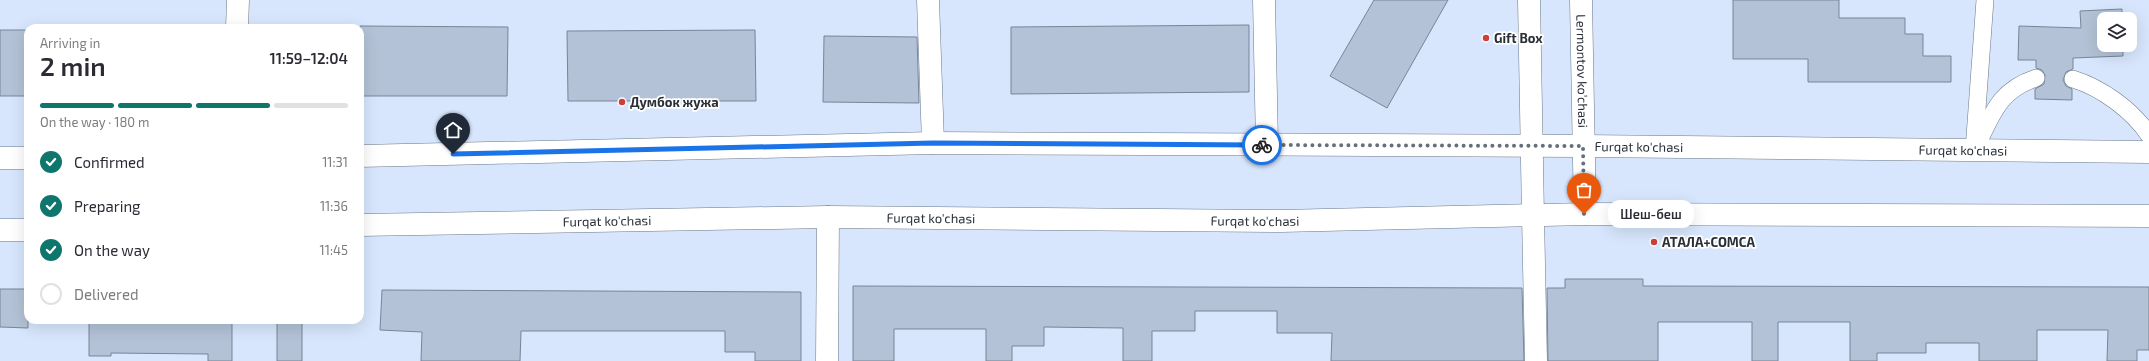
<!DOCTYPE html>
<meta charset="utf-8">
<style>
:root{--surface:#fff;--page:#f2f2f3;--text:#2b2b33;--muted:#7c7c81;--line:#e1e1e2;--accent:#0f766e}
body{margin:0;font-family:"Exo 2",sans-serif;background:var(--page);color:var(--text);height:100vh;display:flex;flex-direction:column;font-size:15px;white-space:nowrap}
*{box-sizing:border-box;margin:0}
p{font-size:13px;color:var(--muted)}
.icon{flex:none;width:22px;height:22px;fill:none;stroke:currentColor;stroke-width:2;stroke-linecap:round;stroke-linejoin:round}
.map{position:relative;flex:1;overflow:hidden}
.details{position:absolute;left:24px;top:24px;width:340px;height:300px;display:flex;flex-direction:column;background:var(--surface);border-radius:12px;box-shadow:0 4px 16px #0002}
.details>*{flex:none}
.fabs{position:absolute;left:2097px;top:12px;display:grid;gap:8px}
.fabs a{display:grid;place-items:center;width:40px;height:40px;border-radius:8px;background:var(--surface);box-shadow:0 4px 16px #0002;font-size:20px}
.pin{position:absolute;display:grid;place-items:center;width:34px;height:34px;color:#fff;margin:-41px -17px;border-radius:50% 50% 50% 0;rotate:-45deg;box-shadow:0 0 4px #0007}
.pin .icon{rotate:45deg}
.courier{position:absolute;display:grid;place-items:center;width:40px;height:40px;margin:-20px;border:3px solid #1a73e8;border-radius:50%;background:#fff;color:#222;box-shadow:0 1px 5px #0007}
.bubble{position:absolute;height:28px;border-radius:12px;background:var(--surface);box-shadow:0 4px 16px #0002;font-size:13px;font-weight:600;line-height:28px;text-align:center}
.overview em{font-style:normal;font-weight:600}
.overview div{display:flex;flex-direction:column-reverse}
.overview{display:flex;align-items:center;justify-content:space-between;height:68px;padding:0 16px}
h1{font-size:26px;font-weight:600;line-height:30px}
.bar{display:grid;grid-template-columns:repeat(4,1fr);gap:6px 4px;align-content:center;height:48px;padding:0 16px}
.bar i{height:5px;border-radius:3px;background:var(--line)}
.bar .on{background:var(--accent)}
.bar p{grid-column:span 4}
ol{padding:0 16px;list-style:none}
li{display:flex;align-items:center;gap:12px;height:44px}
li p{margin-inline-start:auto}
li .icon{padding:4px;border-radius:50%;background:var(--accent);color:#fff;stroke-width:4}
li:last-child{color:var(--muted)}
li i{width:22px;height:22px;border:2px solid var(--line);border-radius:50%}
.map>svg:first-child{display:block}
</style>
<div class="map">
<svg width="2149" height="361" viewBox="0 0 2149 361">
<rect width="100%" height="100%" fill="#d7e6fc"/>
<g fill="#b3c2d6" stroke="#778599">
<polygon points="1374,0 1448,0 1387,108 1330,76"/>
<polygon points="1733,0 1839,0 1839,18 1905,18 1905,34 1923,34 1923,56 1951,56 1951,82 1808,82 1808,59 1733,59"/>
<polygon points="2122,9 2122,19 2104,19 2104,45 2123,45 2123,56 2073,58 2073,69 2066,72 2063,80 2066,86 2072,89 2072,100 2035,99 2035,89 2044,84 2045,75 2042,70 2036,68 2036,60 2018,60 2019,26 2081,28 2080,11"/>
<polygon points="1249,25 1249,92 1011,94 1011,27"/>
<polygon points="360,26 508,27 507,96 360,96"/>
<rect x="0" y="30" width="28" height="66"/>
<polygon points="755,30 756,101 568,101 567,31"/>
<polygon points="824,36 917,37 919,103 823,102"/>
<polygon points="1565,279 1643,279 1643,286 2149,287 2149,350 2137,350 2137,361 2107,361 2108,330 2037,330 2037,361 1979,361 1979,343 1926,343 1926,353 1877,353 1877,361 1850,361 1850,322 1778,322 1778,361 1752,361 1752,322 1658,322 1658,361 1548,361 1547,288 1565,288"/>
<polygon points="853,286 1522,288 1524,361 1331,361 1332,333 1277,333 1277,311 1195,311 1195,331 1152,331 1152,361 1123,361 1123,328 1044,327 1044,346 1012,346 1012,361 986,361 986,329 894,329 894,361 853,361"/>
<polygon points="0,289 28,289 28,328 0,327"/>
<polygon points="382,290 801,292 801,361 755,361 755,352 725,352 725,331 521,331 520,361 421,361 422,332 380,330"/>
<polygon points="89,320 232,320 232,361 208,361 208,354 111,353 111,356 89,356"/>
<rect x="277" y="320" width="25" height="41"/>
</g>
<g fill="none" stroke-linecap="round" stroke-linejoin="round">
<g stroke="#6a788a" stroke-width="18">
<g id="service">
<path d="M2073,79C2102,88 2132,110 2149,135"/>
<path d="M1978,143C1993,112 2000,90 2036,78"/>
<polyline points="1974,150 1985,0"/>
</g>
</g>
<g stroke="#6a788a" stroke-width="23">
<g id="minor">
<polyline points="928,0 933,143"/>
<polyline points="1264,0 1267,145"/>
<polyline points="237,28 238,0"/>
<polyline points="1533,216 1536,361"/>
<polyline points="827,361 828,217"/>
</g>
</g>
<g stroke="#6a788a" stroke-width="23">
<g id="secondary">
<polyline points="1529,0 1533,216"/>
<path id="s1" d="M1581,0L1585,214"/>
<path id="s2" d="M360,156L933,143L1583,146L2149,152"/>
<polyline points="0,158 28,158"/>
<path id="s3" d="M360,225L828,217L1281,221L1585,214L2149,216"/>
<polyline points="0,230 28,230"/>
</g>
</g>
<use href="#service" stroke="#fff" stroke-width="17"/>
<use href="#minor" stroke="#fff" stroke-width="22"/>
<use href="#secondary" stroke="#fff" stroke-width="22"/>
</g>
<g fill="none" stroke-linecap="round" stroke-linejoin="round">
<polyline stroke="#666f7c" stroke-width="4" stroke-dasharray="0 7.2" points="1262,145 1583,146 1584,214"/>
<polyline stroke="#1a73e8" stroke-width="5" points="453,154 933,143 1262,145"/>
</g>
<g fill="#cd3f3b" stroke="#fff" stroke-width="1.5">
<circle cx="1486" cy="38" r="4"/>
<circle cx="622" cy="102" r="4"/>
<circle cx="1654" cy="242" r="4"/>
</g>
<g text-anchor="middle" dominant-baseline="central" stroke-width="3.5" stroke-linejoin="round" paint-order="stroke">
<g font-size="13" font-weight="bold" fill="#292f37" stroke="#fff" text-anchor="start">
<text x="1494" y="38">Gift Box</text>
<text x="630" y="102">Думбок жужа</text>
<text x="1662" y="242">АТАЛА+СОМСА</text>
</g>
<g font-size="13" fill="#292f37" stroke="#fff">
<text stroke="none"><textPath href="#s1" startOffset="71">Lermontov ko’chasi</textPath></text>
<text stroke="none"><textPath href="#s2" startOffset="1279">Furqat ko'chasi</textPath></text>
<text stroke="none"><textPath href="#s2" startOffset="1603">Furqat ko'chasi</textPath></text>
<text stroke="none"><textPath href="#s3" startOffset="571">Furqat ko'chasi</textPath></text>
<text stroke="none"><textPath href="#s3" startOffset="895">Furqat ko'chasi</textPath></text>
<text stroke="none"><textPath href="#s3" startOffset="247">Furqat ko'chasi</textPath></text>
</g>
</g>
</svg>
<div class="fabs">
<a><svg class="icon" aria-label="layers" viewBox="0 0 24 24"><path d="M12 4l9 5-9 5-9-5zM3 14l9 5 9-5"/></svg></a>
</div>
<div class="pin" style="left:1584px;top:214px;background:#ea580c"><svg class="icon" aria-label="bag" viewBox="0 0 24 24"><path d="M5 8h14l-1 12H6zM9 8a3 3 0 0 1 6 0"/></svg></div>
<div class="pin" style="left:453px;top:154px;background:#1f2937"><svg class="icon" aria-label="home" viewBox="0 0 24 24"><path d="M3 11l9-7 9 7M6 9v11h12V9"/></svg></div>
<div class="courier" style="left:1262px;top:145px"><svg class="icon" aria-label="bike" viewBox="0 0 24 24"><circle cx="6" cy="16" r="4"/><circle cx="18" cy="16" r="4"/><path d="M6 16l4-8h5l3 8M10 8l3 8H6M13 5h3"/></svg></div>
<div class="bubble" style="left:1608px;top:200px;width:86px">Шеш-беш</div>
<section class="details">
<div class="overview"><div><h1>2 min</h1><p>Arriving in</p></div><em>11:59–12:04</em></div>
<div class="bar"><i class="on"></i><i class="on"></i><i class="on"></i><i></i><p>On the way · 180 m</p></div>
<ol>
<li><svg class="icon" aria-label="check" viewBox="0 0 24 24"><path d="M5 12l5 5 9-10"/></svg>Confirmed<p>11:31</p></li>
<li><svg class="icon" aria-label="check" viewBox="0 0 24 24"><path d="M5 12l5 5 9-10"/></svg>Preparing<p>11:36</p></li>
<li><svg class="icon" aria-label="check" viewBox="0 0 24 24"><path d="M5 12l5 5 9-10"/></svg>On the way<p>11:45</p></li>
<li><i></i>Delivered</li>
</ol>
</section>
</div>
